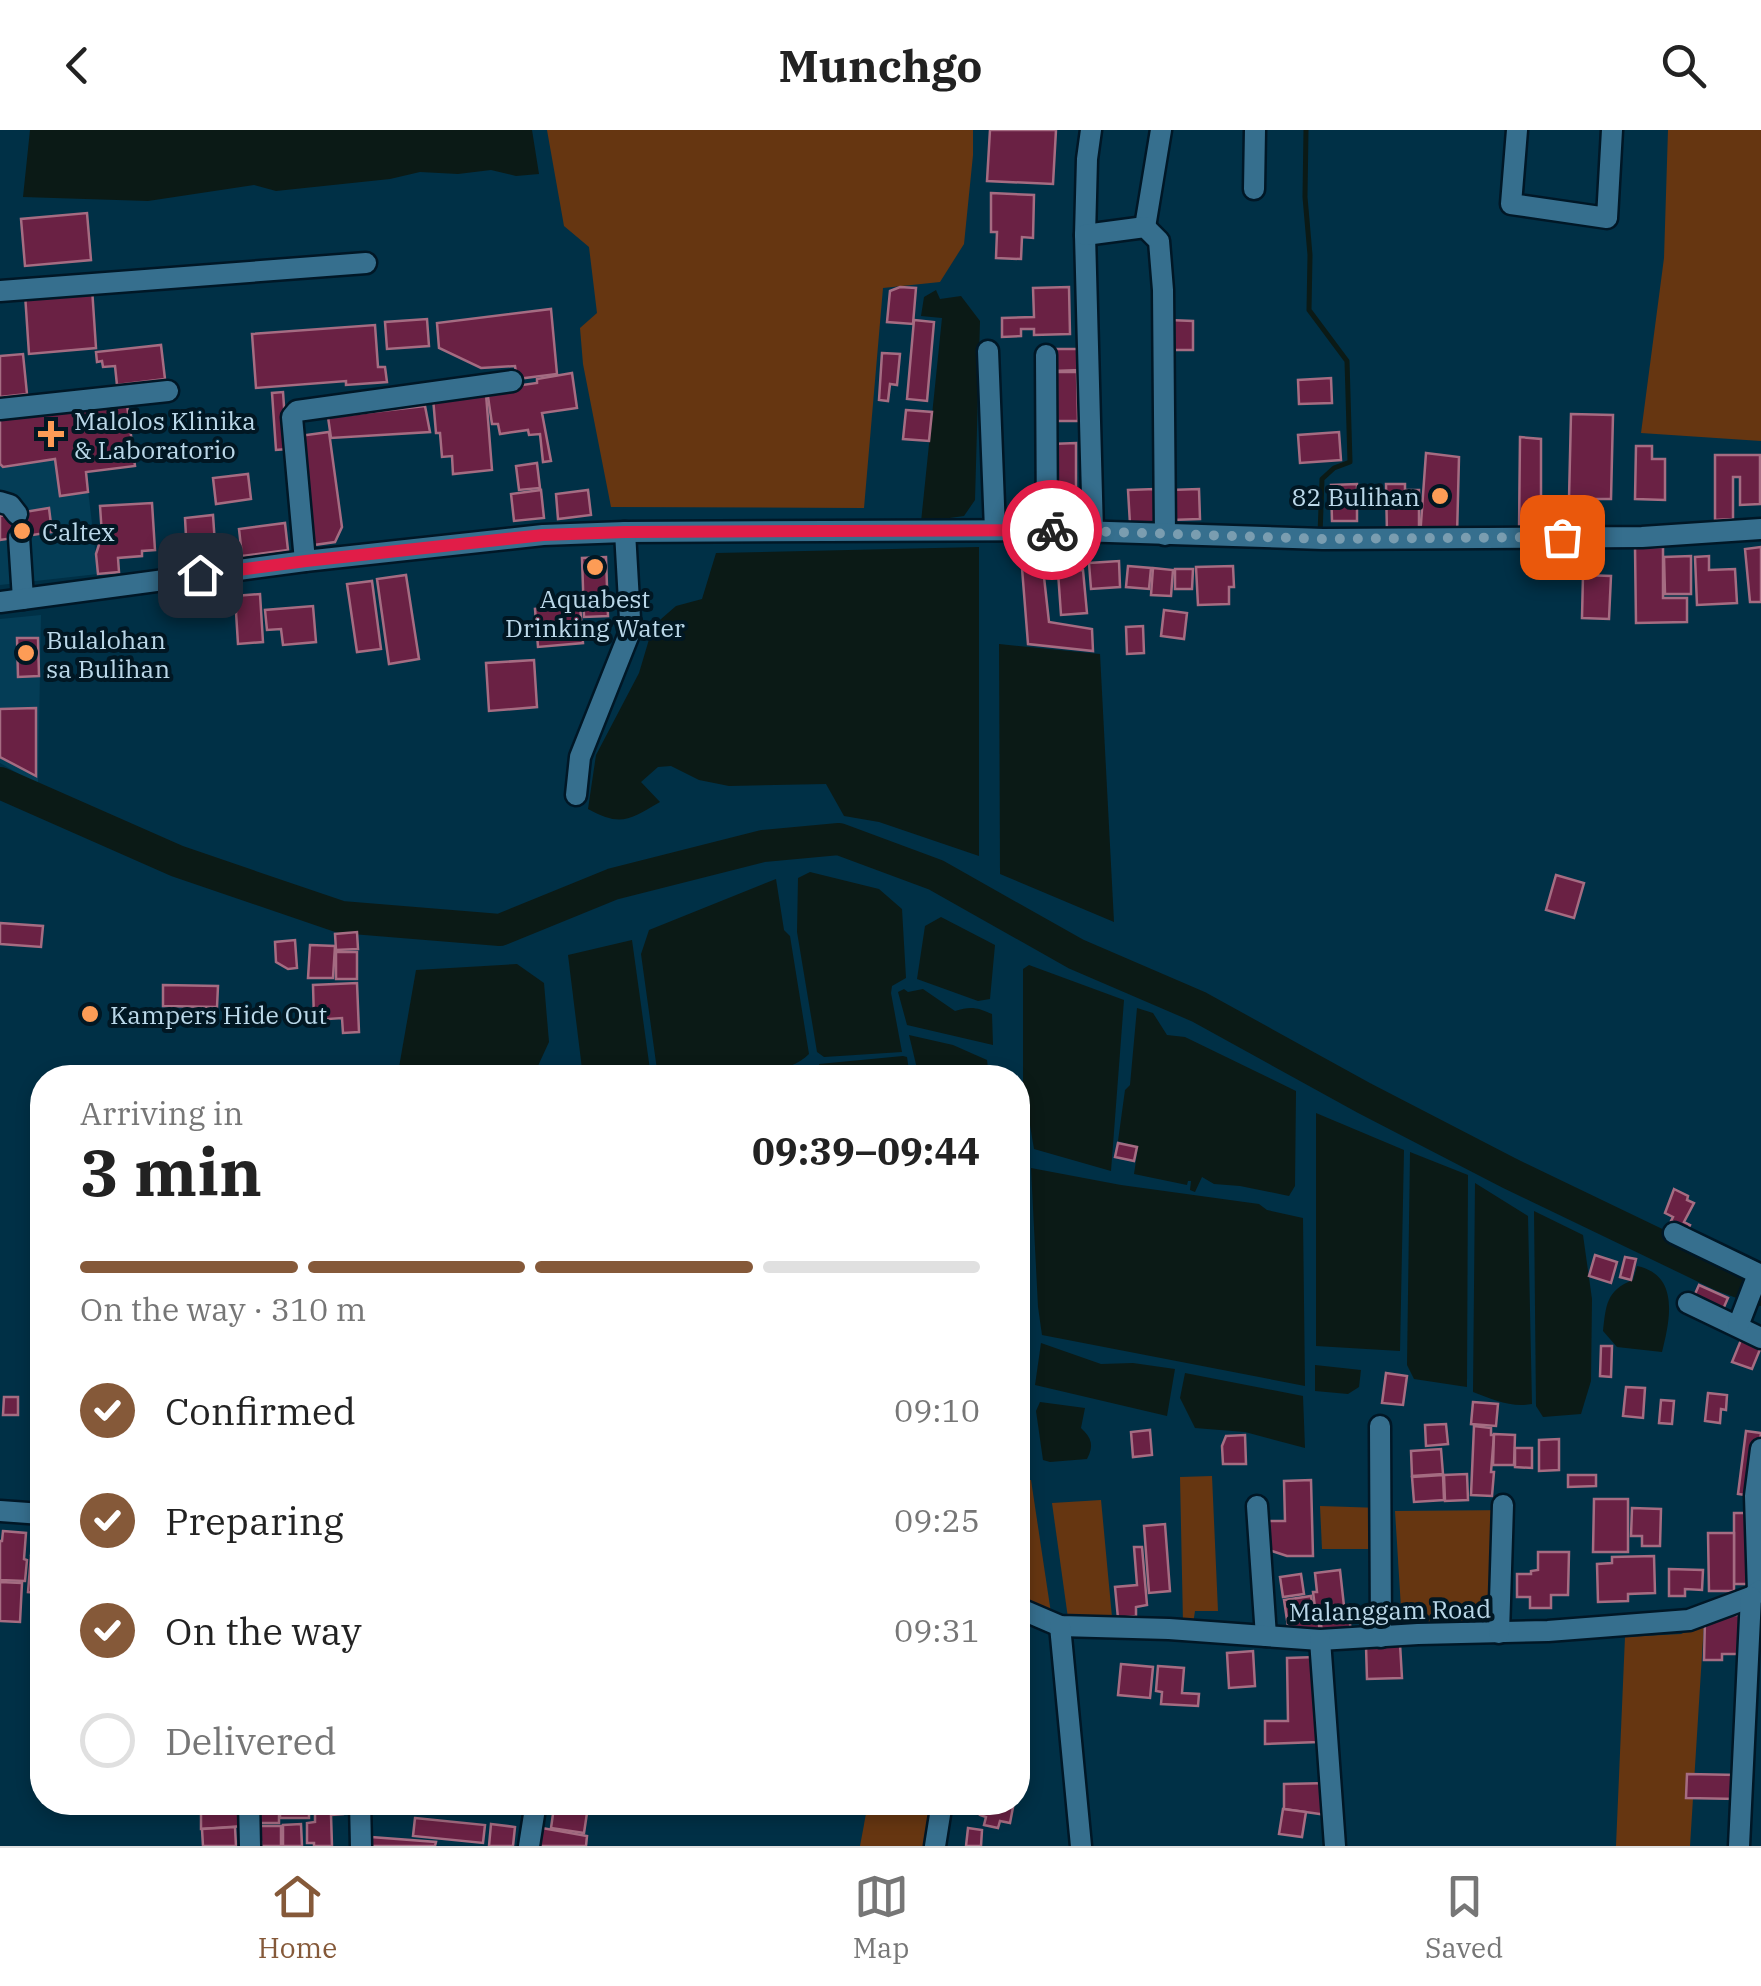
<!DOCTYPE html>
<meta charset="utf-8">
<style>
:root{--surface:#fff;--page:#f6f6f6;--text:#222;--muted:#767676;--line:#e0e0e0;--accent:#855939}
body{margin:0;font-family:"IBM Plex Serif",serif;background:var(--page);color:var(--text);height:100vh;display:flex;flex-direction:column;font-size:38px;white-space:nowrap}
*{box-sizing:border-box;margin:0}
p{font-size:32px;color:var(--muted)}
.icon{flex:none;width:55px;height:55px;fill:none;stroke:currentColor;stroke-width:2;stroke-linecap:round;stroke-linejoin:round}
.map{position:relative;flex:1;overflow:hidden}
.details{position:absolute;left:30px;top:935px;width:1000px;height:750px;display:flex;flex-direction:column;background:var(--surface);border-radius:40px;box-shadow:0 5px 15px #0003}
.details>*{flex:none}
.pin{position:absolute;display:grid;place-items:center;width:85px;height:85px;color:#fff;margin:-42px;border-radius:20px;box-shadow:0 5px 15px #0006}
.courier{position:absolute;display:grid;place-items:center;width:100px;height:100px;margin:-50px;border:8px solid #e11d48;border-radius:50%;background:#fff;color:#222;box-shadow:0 2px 12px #0007}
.summary em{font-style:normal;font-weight:800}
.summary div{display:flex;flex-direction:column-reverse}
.summary{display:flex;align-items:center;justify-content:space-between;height:170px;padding:0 50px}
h1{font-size:65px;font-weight:800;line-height:75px}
.bar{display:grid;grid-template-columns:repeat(4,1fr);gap:15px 10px;align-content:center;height:120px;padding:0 50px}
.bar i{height:12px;border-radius:8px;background:var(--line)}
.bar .current{background:var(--accent)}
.bar p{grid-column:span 4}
ol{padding:0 50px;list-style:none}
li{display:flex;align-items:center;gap:30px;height:110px}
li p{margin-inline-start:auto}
li .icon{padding:10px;border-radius:50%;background:var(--accent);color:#fff;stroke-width:4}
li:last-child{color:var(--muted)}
li i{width:55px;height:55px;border:5px solid var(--line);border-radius:50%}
header{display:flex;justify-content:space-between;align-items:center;height:130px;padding:0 50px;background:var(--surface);font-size:45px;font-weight:800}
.tabs{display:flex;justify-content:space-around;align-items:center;height:140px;border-top:2px solid var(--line);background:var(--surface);font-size:28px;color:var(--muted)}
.tabs a{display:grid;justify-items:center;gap:5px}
.tabs .current{color:var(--accent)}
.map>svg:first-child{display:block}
</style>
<header><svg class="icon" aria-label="back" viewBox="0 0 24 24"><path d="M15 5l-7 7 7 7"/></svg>Munchgo<svg class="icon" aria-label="search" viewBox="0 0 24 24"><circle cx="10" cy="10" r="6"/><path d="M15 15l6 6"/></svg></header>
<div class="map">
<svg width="1761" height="1716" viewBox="0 0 1761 1716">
<rect width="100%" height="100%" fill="#003046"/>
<g fill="#043d56">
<polygon points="0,284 135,336 86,343 98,444 0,455"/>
<polygon points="41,485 38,655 0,633 0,489"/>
</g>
<g fill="#663611">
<polygon points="547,0 973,0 973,25 964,114 940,152 883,158 864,378 611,377 583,234 580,198 597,183 589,117 564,96"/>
<polygon points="1668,0 1761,0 1761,311 1641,303 1664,128"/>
<polygon points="1212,1346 1218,1481 1195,1481 1193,1494 1183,1493 1180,1347"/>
<polygon points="1018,1350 1031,1350 1051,1483 1018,1469"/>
<polygon points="1101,1370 1112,1487 1068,1488 1052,1373"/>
<polygon points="1320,1376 1381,1378 1380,1419 1322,1419"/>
<polygon points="1512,1380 1509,1494 1402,1494 1395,1381"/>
<polygon points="1704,1493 1690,1716 1616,1716 1625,1507 1681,1504"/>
<polygon points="868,1673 935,1673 927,1716 860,1716"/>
</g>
<g fill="#0b1a16">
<polygon points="30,0 532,0 539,44 516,46 491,40 458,44 420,42 390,49 276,61 254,55 148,71 23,67"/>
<polygon points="936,160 940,169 961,166 980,191 975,370 964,386 921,392 942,188 921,186 924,167"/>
<path d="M979,417V726L879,692L844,686L826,654L729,656L699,650L671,636L658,637L641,652L660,672C629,690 621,697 588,679L596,625L639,543L653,496L676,476L702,469L716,423Z"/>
<polygon points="999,514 1100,524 1114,792 1000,744"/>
<polygon points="810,742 879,759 902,779 906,848 892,856 891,863 902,922 824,927 817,922 797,802 798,748"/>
<path d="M776,749L784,800L790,806L809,924C783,952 696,948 658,947L641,824L649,800Z"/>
<polygon points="941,787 995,815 990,869 978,871 917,849 925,796"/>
<polygon points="632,810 651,947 583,947 568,825"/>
<polygon points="517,834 544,853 549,912 537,938 398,943 416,840"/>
<polygon points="1029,835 1124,870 1111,1041 1034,1019 1023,954 1023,839"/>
<path d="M904,859L908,862L923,859L955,881C970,876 977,877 992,884L993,915L907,895L898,862Z"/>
<polygon points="1137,878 1153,883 1167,905 1185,907 1296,961 1295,1056 1289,1066 1240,1056 1214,1054 1202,1047 1195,1062 1190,1060 1191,1051 1188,1051 1187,1055 1134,1044 1138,1017 1118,1011 1125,960 1130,955"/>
<polygon points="909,905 953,915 987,930 989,947 919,947"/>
<polygon points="903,926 907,927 910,947 821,947 819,934"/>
<polygon points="1316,983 1404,1020 1400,1221 1316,1216"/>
<polygon points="1410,1022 1468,1045 1467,1257 1414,1249 1407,1235"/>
<polygon points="1031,1038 1121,1055 1259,1074 1267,1080 1303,1088 1305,1256 1042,1205 1038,1177"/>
<path d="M1475,1053L1528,1086L1532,1274C1511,1278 1492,1269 1473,1262Z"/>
<polygon points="1534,1081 1583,1105 1592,1169 1591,1251 1581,1284 1543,1287 1536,1276"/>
<path d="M1637,1136C1680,1145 1670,1190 1662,1222L1617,1217L1603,1201C1606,1176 1606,1160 1633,1150Z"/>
<polygon points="1041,1213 1101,1234 1133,1233 1175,1239 1167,1286 1035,1255"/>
<polygon points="1315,1235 1361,1240 1359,1257 1348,1264 1315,1261"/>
<polygon points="1185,1243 1303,1266 1305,1318 1245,1302 1195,1298 1180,1268"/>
<path d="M1040,1272L1085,1278L1081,1298C1092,1308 1094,1316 1087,1329L1050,1332L1043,1330L1036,1281Z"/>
</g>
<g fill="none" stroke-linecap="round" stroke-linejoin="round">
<polyline stroke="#0b1a16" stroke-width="5" points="1306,0 1305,67 1310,125 1309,180 1347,231 1350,332 1334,338 1322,349 1320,405"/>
<polyline stroke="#0b1a16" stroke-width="32" points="0,653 177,731 341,787 500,800 613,754 763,716 839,709 936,745 1076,824 1199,877 1364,968 1509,1043 1723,1146 1761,1160"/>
</g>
<g fill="#6a2144" stroke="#a56c82" stroke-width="2.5">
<polygon points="990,0 1056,0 1053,54 987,51"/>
<polygon points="991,63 1034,65 1033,108 1022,107 1021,129 996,128 997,102 991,102"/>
<polygon points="87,83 91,130 25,136 21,89"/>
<polygon points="900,157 916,158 913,194 887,192 890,161"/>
<polygon points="1069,157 1070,204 1034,205 1034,199 1021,199 1021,206 1002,207 1002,188 1034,187 1033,158"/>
<polygon points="92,158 96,218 29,224 25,164"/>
<polygon points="551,179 557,244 517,249 515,236 481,238 439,218 437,193"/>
<polygon points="427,189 429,216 387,219 385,192"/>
<polygon points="914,190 934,192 927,271 907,269"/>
<polygon points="1169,190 1193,191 1193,220 1169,220"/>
<polygon points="375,195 378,237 385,237 387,252 346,255 346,251 256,258 252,204"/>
<polygon points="161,215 165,249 117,255 115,236 103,237 102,231 97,232 96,222"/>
<polygon points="1051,219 1081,219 1081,240 1052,241"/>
<polygon points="882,223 900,224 897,255 890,254 888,271 879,270"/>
<polygon points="23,224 27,264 0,267 0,226"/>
<polygon points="1053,242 1077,242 1078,291 1054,291"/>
<polygon points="572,243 577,278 542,283 551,331 543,332 540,304 529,305 528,300 500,304 498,294 492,294 487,260 537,253 537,249"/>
<polygon points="1331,248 1332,273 1299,274 1298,250"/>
<polygon points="283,262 287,319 276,320 272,263"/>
<polygon points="486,264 492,340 453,344 452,326 442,327 440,303 436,303 433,268"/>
<polygon points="126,267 135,336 86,342 88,362 60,366 55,329 3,337 0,334 0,284"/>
<polygon points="425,276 430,302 331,308 328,287"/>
<polygon points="906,280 932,282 929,311 903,309"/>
<polygon points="1571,284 1613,285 1611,369 1569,369"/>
<polygon points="329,302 342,397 335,412 314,415 299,306"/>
<polygon points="1339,302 1341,330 1300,333 1298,305"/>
<polygon points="1520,307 1541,309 1541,402 1519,403"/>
<polygon points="1076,313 1076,386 1064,386 1064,362 1051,362 1051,314"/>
<polygon points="1636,316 1652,316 1652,329 1665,329 1665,370 1635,369"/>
<polygon points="1426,323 1459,327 1457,406 1420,407"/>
<polygon points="1715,325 1760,325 1760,374 1740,375 1740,347 1733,347 1733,389 1715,390"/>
<polygon points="537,333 540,358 519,360 516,336"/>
<polygon points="248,344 251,369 216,374 213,348"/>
<polygon points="1357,354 1357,391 1332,391 1331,355"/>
<polygon points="1386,354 1405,354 1405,360 1419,360 1419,403 1387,404"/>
<polygon points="1155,359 1156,393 1130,394 1128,360"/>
<polygon points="1199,359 1200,389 1171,390 1170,360"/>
<polygon points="541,360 544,388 514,391 511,364"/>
<polygon points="588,360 591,385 558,389 556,364"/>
<polygon points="152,373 155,420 142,421 142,426 118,428 119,442 98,444 96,424 102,405 100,376"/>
<polygon points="49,378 52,402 0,410 0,386"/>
<polygon points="213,385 216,429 195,431 194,425 187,425 185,388"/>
<polygon points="285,393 288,420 242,426 239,399"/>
<polygon points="1635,417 1663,417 1663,468 1687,468 1687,492 1636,493"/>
<polygon points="1761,417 1761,472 1750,472 1745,419"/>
<polygon points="1691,426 1691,464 1665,464 1664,427"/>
<polygon points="1709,426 1709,440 1735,439 1737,473 1697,475 1695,427"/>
<polygon points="606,427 608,486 584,487 582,428"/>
<polygon points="1119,431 1120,457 1091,459 1089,433"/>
<polygon points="1128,436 1151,438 1149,459 1126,457"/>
<polygon points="1233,436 1234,457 1229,457 1229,474 1198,475 1196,437"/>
<polygon points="1022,438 1043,438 1049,492 1092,499 1093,521 1028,514"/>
<polygon points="1153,438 1173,440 1171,466 1151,465"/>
<polygon points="1175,439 1193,439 1192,459 1175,459"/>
<polygon points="1083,440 1087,483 1061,485 1058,442"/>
<polygon points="406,445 419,529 389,534 377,449"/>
<polygon points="1583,445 1611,446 1609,489 1582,488"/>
<polygon points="372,451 381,519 357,522 347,454"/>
<polygon points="260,464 263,512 238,514 235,466"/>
<polygon points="580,475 583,513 538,517 535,479"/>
<polygon points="313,476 316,512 283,515 281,499 267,500 265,480"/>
<polygon points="1164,480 1187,483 1184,509 1161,506"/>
<polygon points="1143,496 1144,523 1127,524 1126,497"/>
<polygon points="17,508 38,508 39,546 18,547"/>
<polygon points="534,530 537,577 489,581 486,533"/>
<polygon points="36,578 36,646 0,627 0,579"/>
<polygon points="1556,745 1584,753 1574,788 1546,780"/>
<polygon points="0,793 43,796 41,817 0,814"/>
<polygon points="357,802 358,819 336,820 335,804"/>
<polygon points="295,810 297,838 288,839 276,832 275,812"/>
<polygon points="310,815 335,816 333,848 308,848"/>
<rect x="336" y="822" width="21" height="27"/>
<polygon points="357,853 359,902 343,903 342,888 314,890 313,855"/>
<polygon points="163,855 218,856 217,877 163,876"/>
<polygon points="1118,1013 1137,1017 1134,1031 1115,1027"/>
<polygon points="1674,1059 1688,1066 1687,1070 1694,1073 1684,1092 1690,1095 1688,1099 1671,1091 1673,1087 1665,1083"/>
<polygon points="1595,1125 1617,1132 1611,1153 1589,1146"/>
<polygon points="1625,1127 1636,1129 1631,1150 1620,1147"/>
<polygon points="1699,1155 1728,1168 1720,1186 1691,1173"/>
<polygon points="1741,1210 1761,1217 1752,1239 1732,1232"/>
<polygon points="1601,1216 1612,1216 1611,1247 1600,1246"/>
<polygon points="1386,1243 1407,1246 1403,1275 1382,1273"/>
<polygon points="1626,1257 1645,1258 1643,1288 1623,1286"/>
<polygon points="1708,1263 1727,1265 1726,1280 1721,1279 1720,1293 1705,1291"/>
<polygon points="4,1267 18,1267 18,1285 3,1285"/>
<polygon points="1661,1270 1674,1271 1672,1294 1659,1293"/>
<polygon points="1473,1272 1498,1274 1496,1296 1471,1294"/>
<polygon points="1446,1294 1448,1314 1426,1316 1425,1295"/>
<polygon points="1474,1296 1491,1298 1491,1305 1494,1305 1491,1342 1494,1342 1492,1366 1471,1365"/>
<polygon points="1150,1300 1152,1325 1133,1327 1131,1302"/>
<polygon points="1746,1301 1761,1303 1753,1366 1738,1364"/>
<polygon points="1494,1304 1515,1305 1514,1335 1493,1335"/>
<polygon points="1245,1305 1246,1334 1223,1334 1222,1316 1226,1306"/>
<polygon points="1559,1309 1559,1340 1539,1341 1539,1310"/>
<polygon points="1515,1318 1532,1318 1532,1338 1515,1337"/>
<polygon points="1441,1319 1443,1344 1412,1346 1411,1321"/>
<polygon points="1467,1344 1468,1370 1445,1371 1444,1345"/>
<polygon points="1443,1345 1444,1370 1414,1372 1412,1347"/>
<polygon points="1568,1345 1596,1345 1596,1356 1568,1357"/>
<polygon points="1311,1350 1313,1426 1287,1426 1266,1419 1266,1391 1285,1391 1284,1351"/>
<polygon points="1594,1369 1628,1369 1628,1422 1593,1422"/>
<polygon points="1632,1378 1661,1379 1660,1416 1642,1416 1642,1406 1631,1406"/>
<polygon points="1734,1383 1752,1383 1753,1454 1734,1454"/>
<polygon points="1165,1394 1170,1461 1149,1463 1144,1396"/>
<polygon points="33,1399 42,1400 42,1426 31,1425"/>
<polygon points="3,1401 26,1403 24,1429 27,1430 25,1451 0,1450 0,1411 2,1411"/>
<polygon points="1708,1403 1734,1403 1734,1461 1709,1461"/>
<polygon points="1134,1417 1142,1417 1147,1475 1136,1477 1136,1486 1118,1488 1115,1457 1137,1455"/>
<polygon points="1538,1422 1569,1422 1568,1465 1551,1465 1551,1478 1530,1478 1530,1467 1517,1467 1517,1444 1531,1444 1531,1441 1538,1440"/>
<polygon points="31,1426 42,1427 42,1478 39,1478 39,1463 28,1462"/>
<polygon points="1654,1426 1655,1463 1628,1464 1628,1471 1598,1472 1597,1434 1612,1433 1612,1427"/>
<polygon points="1669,1439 1703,1440 1702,1460 1685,1459 1685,1466 1669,1466"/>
<polygon points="1340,1440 1344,1476 1348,1475 1351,1503 1322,1503 1319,1477 1315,1477 1313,1462 1317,1462 1315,1443"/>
<polygon points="1301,1444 1304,1464 1283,1467 1280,1447"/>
<polygon points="0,1452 22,1453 20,1492 0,1491"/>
<polygon points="1311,1466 1313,1480 1317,1480 1320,1502 1289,1503 1284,1470"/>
<polygon points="1718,1485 1740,1485 1739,1524 1722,1524 1722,1530 1704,1530 1705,1490"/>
<polygon points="1400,1514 1402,1548 1367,1549 1366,1516"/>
<polygon points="1253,1521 1255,1556 1229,1558 1227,1523"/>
<polygon points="1316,1527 1318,1612 1265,1614 1265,1591 1288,1591 1287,1528"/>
<polygon points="1121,1534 1153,1537 1150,1568 1118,1565"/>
<polygon points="1158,1536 1184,1538 1182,1563 1199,1564 1198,1576 1161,1574 1162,1562 1156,1561"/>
<polygon points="1687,1644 1739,1645 1738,1669 1686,1668"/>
<polygon points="1330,1653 1327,1685 1284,1679 1284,1654"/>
<polygon points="205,1672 244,1672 244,1680 206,1681"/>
<rect x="255" y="1672" width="24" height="21"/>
<rect x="280" y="1672" width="29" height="16"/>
<polygon points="315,1672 343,1672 343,1684 331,1685 332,1716 314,1716 314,1713 307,1713 307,1693 315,1692"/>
<polygon points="983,1672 1014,1672 1010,1693 1000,1691 998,1698 984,1695 986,1687 980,1685"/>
<polygon points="554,1677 587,1683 584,1703 551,1698"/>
<polygon points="1283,1679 1306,1682 1302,1707 1279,1704"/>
<polygon points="244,1680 244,1696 201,1699 201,1683"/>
<polygon points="415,1688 485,1695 483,1713 413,1706"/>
<polygon points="301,1694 302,1716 283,1716 283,1695"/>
<polygon points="491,1694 515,1697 513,1716 489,1716"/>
<polygon points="254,1696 281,1696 281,1716 261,1716 261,1712 254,1712"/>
<polygon points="235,1697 236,1716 203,1716 202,1699"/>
<polygon points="542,1698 587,1706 586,1716 539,1716"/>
<polygon points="968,1698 982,1700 981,1716 966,1716"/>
<polygon points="371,1707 436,1712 435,1716 371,1716"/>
</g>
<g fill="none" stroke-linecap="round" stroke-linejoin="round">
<g stroke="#001726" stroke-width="25">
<g id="minor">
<polyline points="1091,0 1087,29 1085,105 1093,403"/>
<polyline points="1517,0 1511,74 1607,88 1612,0"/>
<polyline points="1254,59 1255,0"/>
<polyline points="1145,97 1161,0"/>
<polyline points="1085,105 1145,97 1159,111 1163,160 1165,405"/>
<polyline points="0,161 366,133"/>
<polyline points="988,221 995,400"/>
<polyline points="1046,225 1047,400"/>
<polyline points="0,279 168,261"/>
<polyline points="0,372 10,375 17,384"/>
<polyline points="19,407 23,469"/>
<polyline points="305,431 292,287 297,281 512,251"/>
<polyline points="0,472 305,431 543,405 625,402 1047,400 1323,409 1642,407 1761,399"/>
<polyline points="576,665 580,627 629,504 630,489 625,402"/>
<polyline points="1674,1103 1761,1145"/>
<polyline points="1688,1173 1761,1208"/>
<polyline points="1738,1196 1758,1144"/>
<polyline points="1380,1296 1381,1507"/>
<polyline points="1257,1376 1266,1506"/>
<polyline points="0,1381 42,1384"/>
<polyline points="1758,1462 1755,1366 1761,1319"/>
<polyline points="1018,1478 1060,1496 1169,1499 1320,1510 1418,1504 1548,1501 1689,1490 1751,1467 1761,1460"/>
<polyline points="1060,1496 1081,1716"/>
<polyline points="1499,1503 1503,1375"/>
<polyline points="1320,1510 1335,1716"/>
<polyline points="249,1672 250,1716"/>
<polyline points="360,1672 361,1716"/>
<polyline points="529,1716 536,1672"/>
<polyline points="935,1716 942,1672"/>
<polyline points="1739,1716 1751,1467"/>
</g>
</g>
<use href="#minor" stroke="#366f8e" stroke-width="20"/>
</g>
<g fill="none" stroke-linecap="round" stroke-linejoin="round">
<polyline stroke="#7a9db0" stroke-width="10" stroke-dasharray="0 18" points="1052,400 1323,409 1562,407"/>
<polyline stroke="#e11d48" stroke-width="12" points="200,445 306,431 543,405 625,402 1052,400"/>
</g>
<g fill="#fd9c56" stroke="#011723" stroke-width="4">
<path d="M46 289h10v10h10v10h-10v10h-10v-10h-10v-10h10z"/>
<circle cx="1440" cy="366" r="10"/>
<circle cx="22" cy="401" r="10"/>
<circle cx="595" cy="437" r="10"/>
<circle cx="26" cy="523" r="10"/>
<circle cx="90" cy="884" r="10"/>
</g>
<g text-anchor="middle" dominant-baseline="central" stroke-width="8" stroke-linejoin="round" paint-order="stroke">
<g font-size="25" fill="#bbd8e9" stroke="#011723" text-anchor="start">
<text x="74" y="290">Malolos Klinika<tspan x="74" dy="29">&amp; Laboratorio</tspan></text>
<text x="1420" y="366" text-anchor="end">82 Bulihan</text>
<text x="42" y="401">Caltex</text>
<text x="595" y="468" text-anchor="middle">Aquabest<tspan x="595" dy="29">Drinking Water</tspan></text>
<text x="46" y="509">Bulalohan<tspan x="46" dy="29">sa Bulihan</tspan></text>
<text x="110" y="884">Kampers Hide Out</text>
</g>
<g font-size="25" fill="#bbd8e9" stroke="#011723">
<text transform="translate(1390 1480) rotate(-1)">Malanggam Road</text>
</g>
</g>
</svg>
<div class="pin" style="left:1562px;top:407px;background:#ea580c"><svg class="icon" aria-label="bag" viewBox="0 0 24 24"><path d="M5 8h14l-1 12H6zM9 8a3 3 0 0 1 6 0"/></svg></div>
<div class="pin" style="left:200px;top:445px;background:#1f2937"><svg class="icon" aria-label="home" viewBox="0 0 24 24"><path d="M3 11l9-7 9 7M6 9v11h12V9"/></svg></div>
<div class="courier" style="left:1052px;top:400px"><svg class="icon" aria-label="bike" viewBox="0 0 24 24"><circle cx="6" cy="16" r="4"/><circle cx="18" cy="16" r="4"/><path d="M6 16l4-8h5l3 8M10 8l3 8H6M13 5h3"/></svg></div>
<section class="details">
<div class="summary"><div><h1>3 min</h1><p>Arriving in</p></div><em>09:39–09:44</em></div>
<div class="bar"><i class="current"></i><i class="current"></i><i class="current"></i><i></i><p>On the way · 310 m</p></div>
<ol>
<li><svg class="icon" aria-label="check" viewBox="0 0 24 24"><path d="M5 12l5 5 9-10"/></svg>Confirmed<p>09:10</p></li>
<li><svg class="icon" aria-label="check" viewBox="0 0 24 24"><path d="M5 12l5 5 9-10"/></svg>Preparing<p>09:25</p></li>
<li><svg class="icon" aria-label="check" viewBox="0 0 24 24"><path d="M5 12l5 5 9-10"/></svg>On the way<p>09:31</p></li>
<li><i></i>Delivered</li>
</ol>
</section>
</div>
<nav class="tabs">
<a class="current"><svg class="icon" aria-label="home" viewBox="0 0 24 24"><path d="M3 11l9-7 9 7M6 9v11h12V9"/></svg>Home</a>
<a><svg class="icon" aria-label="map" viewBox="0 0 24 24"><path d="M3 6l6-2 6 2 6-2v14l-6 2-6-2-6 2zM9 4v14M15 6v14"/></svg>Map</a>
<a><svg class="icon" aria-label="saved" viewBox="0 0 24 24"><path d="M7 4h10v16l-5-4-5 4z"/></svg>Saved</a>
</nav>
